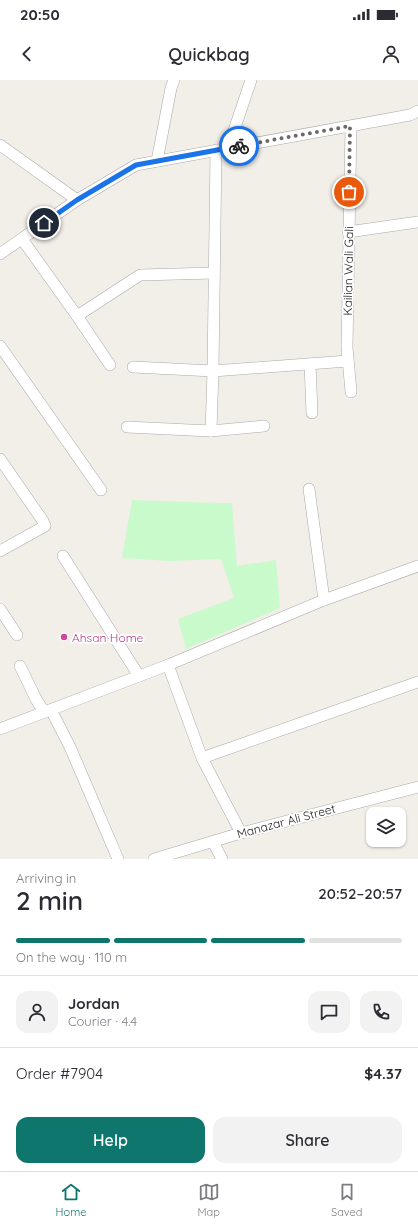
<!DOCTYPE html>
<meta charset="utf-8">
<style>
:root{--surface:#fff;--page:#f2f2f3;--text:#2b2b33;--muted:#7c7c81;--line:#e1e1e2;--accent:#0f766e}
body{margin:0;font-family:Quicksand,sans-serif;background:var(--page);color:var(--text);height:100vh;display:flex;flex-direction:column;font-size:15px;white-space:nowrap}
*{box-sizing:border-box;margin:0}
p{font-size:13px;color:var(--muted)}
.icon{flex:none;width:22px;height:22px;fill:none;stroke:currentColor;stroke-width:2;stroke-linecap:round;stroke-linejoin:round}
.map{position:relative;height:779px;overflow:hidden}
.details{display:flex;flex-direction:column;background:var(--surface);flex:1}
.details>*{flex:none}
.buttons{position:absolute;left:366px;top:727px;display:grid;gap:8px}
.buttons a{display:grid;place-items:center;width:40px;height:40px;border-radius:8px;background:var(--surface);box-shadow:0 1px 3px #0004;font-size:20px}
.pin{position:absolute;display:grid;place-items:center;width:34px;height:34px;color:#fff;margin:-17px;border:2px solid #fff;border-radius:50%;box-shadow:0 1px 4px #0007}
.courier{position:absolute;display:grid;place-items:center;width:40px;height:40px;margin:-20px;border:3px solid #1a73e8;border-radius:50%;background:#fff;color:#222;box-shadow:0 1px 5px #0007}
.head em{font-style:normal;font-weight:600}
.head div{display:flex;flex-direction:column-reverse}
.head{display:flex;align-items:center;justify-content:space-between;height:68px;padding:0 16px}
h1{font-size:26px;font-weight:600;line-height:30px}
.bar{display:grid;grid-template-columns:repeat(4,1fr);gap:6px 4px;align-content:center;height:48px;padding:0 16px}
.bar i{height:5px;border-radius:3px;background:var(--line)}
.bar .selected{background:var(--accent)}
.bar p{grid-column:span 4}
.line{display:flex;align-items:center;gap:10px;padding:0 16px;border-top:1px solid var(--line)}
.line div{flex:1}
.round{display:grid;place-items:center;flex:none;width:42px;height:42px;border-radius:12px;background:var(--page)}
.action{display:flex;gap:8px;margin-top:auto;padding:8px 16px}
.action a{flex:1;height:46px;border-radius:12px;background:var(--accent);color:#fff;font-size:16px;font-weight:600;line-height:46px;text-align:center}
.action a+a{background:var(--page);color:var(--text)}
.status{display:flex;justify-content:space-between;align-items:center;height:28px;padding:0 20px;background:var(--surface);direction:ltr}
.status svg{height:11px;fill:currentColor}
header{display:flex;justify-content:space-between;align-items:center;height:52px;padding:0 16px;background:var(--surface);font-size:18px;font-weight:600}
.tabs{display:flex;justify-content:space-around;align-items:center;height:56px;border-top:1px solid var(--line);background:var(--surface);font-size:11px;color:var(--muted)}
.tabs a{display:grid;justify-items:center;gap:2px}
.tabs .selected{color:var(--accent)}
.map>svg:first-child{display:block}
</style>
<div class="status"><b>20:50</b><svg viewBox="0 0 49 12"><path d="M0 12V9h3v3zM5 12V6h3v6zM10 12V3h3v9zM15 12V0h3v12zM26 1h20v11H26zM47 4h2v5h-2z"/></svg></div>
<header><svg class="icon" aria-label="back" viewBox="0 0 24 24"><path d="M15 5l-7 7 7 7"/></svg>Quickbag<svg class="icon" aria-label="person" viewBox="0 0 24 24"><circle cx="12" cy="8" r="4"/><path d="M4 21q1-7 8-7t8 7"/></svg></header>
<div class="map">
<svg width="418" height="779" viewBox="0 0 418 779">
<rect width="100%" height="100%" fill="#f2efe9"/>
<polygon fill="#c8facc" points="132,420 220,423 232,423 237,486 276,480 280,528 186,569 178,539 234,518 221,479 169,481 122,478"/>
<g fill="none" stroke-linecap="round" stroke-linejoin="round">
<g stroke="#a9a9a9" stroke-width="12">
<g id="street">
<polyline points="351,46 347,267 351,312"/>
<polyline points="0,65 77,120"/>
<polyline points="228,68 251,0"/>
<polyline points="157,81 171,8 174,0"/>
<polyline points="348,152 418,142"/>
<polyline points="22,159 77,236 110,285"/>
<polyline points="0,174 77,120 136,85 410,35 418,31"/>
<polyline points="77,236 140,195 214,193"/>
<polyline points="0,266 101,410"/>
<polyline points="310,284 312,333"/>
<polyline points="133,287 213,291 348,281"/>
<polyline points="127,347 211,351 213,291 216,70"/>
<polyline points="211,351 264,346"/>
<polyline points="0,379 43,441 45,446 0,471"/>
<polyline points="309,409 324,520"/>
<polyline points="63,476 139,596"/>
<polyline points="0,529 17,555"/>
<polyline points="168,585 324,520 418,486"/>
<polyline points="20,586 36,619 44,632"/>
<polyline points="51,630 70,667 118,779"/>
<polyline points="0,649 168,585 202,678 241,753"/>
<polyline points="202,678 418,602"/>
<polyline points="213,762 222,779"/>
<polyline points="154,779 241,753 418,707"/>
</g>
</g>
<use href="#street" stroke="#fff" stroke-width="11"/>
</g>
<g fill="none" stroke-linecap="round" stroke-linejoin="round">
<polyline stroke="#6b6a68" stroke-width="4" stroke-dasharray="0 7.2" points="239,66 350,46 349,112"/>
<polyline stroke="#1a73e8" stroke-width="5" points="44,143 77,120 136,85 239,66"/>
</g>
<circle fill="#d1479c" stroke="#fff" stroke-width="1.5" cx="64" cy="557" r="4"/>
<g text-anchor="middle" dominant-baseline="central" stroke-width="3.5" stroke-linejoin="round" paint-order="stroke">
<g font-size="12" fill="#222" stroke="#fff">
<text transform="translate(348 191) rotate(-89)">Kailian Wali Gali</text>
<text transform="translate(286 741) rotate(-15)">Manazar Ali Street</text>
</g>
<g font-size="12" fill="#b23c85" stroke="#fff" text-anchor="start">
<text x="72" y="557">Ahsan Home</text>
</g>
</g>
</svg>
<div class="buttons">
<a><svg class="icon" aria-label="layers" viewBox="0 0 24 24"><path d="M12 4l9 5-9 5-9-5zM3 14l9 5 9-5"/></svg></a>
</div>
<div class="pin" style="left:349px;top:112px;background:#ea580c"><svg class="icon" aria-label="bag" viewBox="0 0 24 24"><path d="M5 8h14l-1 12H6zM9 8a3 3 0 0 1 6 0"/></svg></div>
<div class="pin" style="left:44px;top:143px;background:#1f2937"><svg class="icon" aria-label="home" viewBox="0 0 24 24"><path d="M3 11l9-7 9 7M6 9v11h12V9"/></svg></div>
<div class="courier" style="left:239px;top:66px"><svg class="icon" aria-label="bike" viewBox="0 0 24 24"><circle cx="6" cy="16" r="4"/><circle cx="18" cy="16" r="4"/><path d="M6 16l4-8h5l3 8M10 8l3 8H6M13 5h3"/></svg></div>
</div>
<section class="details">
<div class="head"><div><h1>2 min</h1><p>Arriving in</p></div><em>20:52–20:57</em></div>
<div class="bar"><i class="selected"></i><i class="selected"></i><i class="selected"></i><i></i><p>On the way · 110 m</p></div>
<div class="line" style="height:72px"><a class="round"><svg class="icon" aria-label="person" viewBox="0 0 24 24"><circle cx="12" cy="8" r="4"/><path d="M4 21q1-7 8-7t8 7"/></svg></a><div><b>Jordan</b><p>Courier · 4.4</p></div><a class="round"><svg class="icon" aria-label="chat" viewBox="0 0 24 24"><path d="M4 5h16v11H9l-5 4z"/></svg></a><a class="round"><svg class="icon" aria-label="phone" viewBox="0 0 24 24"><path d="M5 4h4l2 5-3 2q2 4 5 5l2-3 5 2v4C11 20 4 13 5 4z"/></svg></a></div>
<div class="line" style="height:52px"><div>Order #7904</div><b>$4.37</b></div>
<div class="action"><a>Help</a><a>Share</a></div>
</section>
<nav class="tabs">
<a class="selected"><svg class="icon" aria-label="home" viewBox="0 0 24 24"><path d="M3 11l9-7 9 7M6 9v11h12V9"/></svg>Home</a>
<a><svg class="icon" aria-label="map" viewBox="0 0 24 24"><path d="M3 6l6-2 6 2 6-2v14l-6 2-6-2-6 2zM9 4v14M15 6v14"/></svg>Map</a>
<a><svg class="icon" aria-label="saved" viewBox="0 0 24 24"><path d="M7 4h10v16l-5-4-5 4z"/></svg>Saved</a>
</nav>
